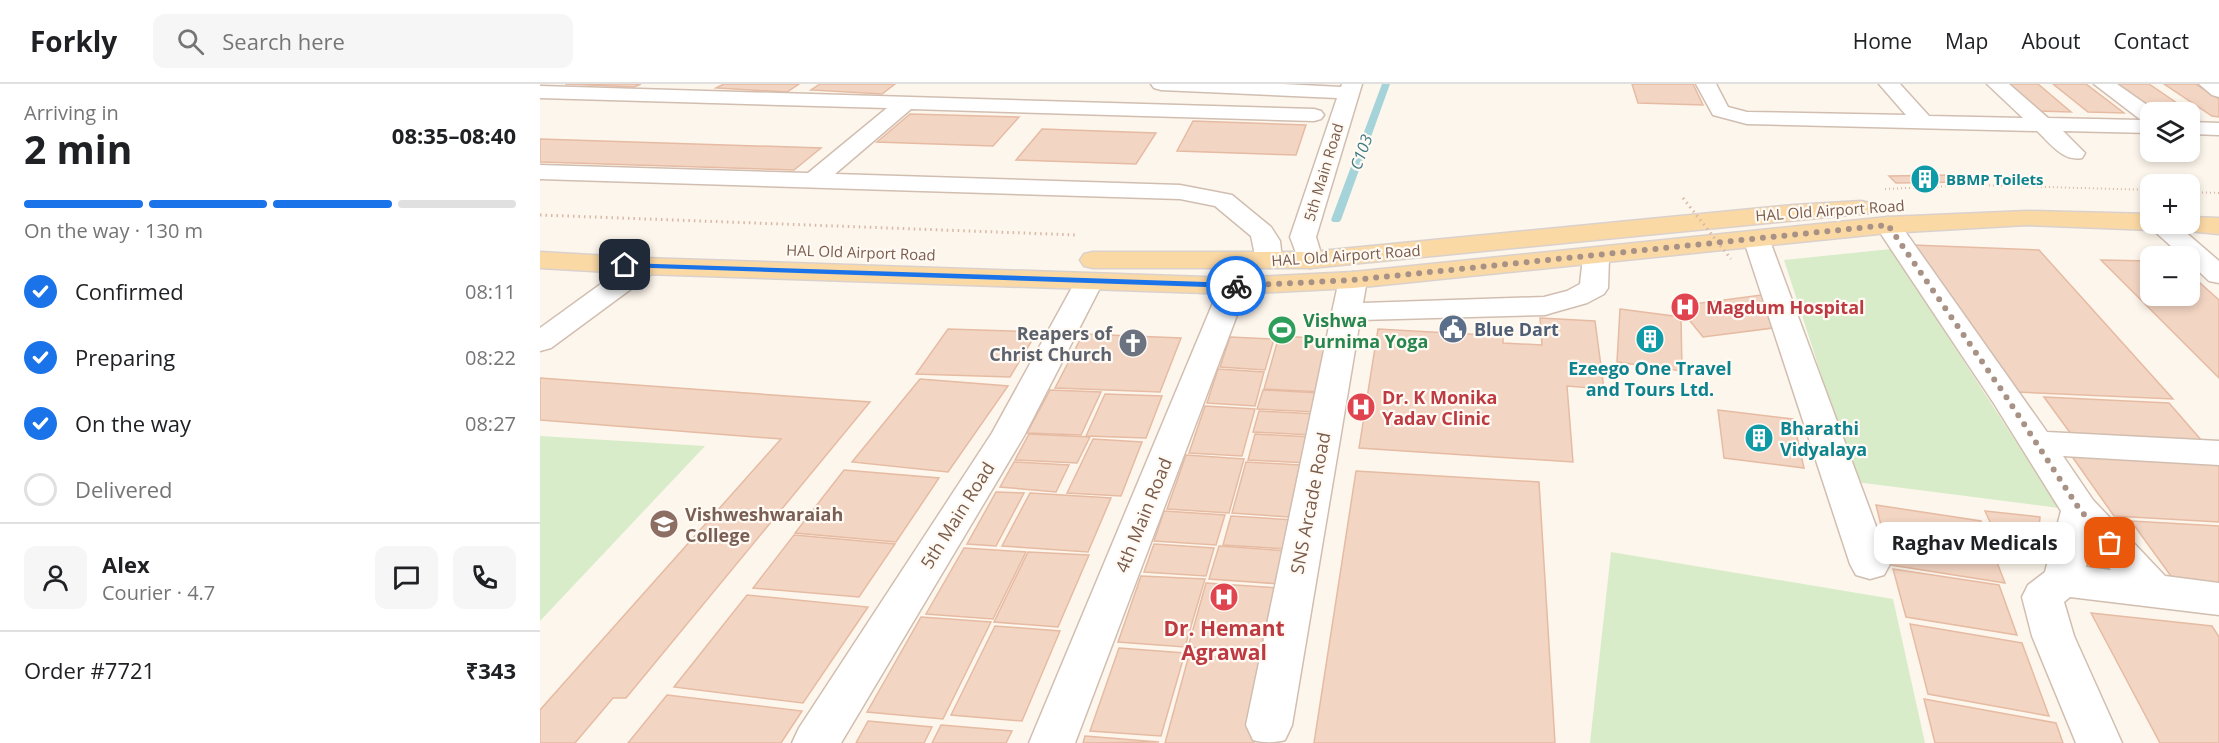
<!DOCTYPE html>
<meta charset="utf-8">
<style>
:root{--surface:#fff;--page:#f6f6f6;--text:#202124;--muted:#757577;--line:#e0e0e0;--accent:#1a73e8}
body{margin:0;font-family:"Open Sans",sans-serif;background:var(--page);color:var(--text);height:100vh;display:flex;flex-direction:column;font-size:22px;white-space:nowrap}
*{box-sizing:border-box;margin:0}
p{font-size:20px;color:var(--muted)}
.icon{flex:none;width:33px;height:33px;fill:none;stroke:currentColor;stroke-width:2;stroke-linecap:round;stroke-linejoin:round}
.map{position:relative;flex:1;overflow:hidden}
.side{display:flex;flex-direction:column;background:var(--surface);width:540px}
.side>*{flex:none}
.tools{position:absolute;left:1600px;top:18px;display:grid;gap:12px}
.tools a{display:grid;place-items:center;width:60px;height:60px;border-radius:12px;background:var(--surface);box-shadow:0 3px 9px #0003;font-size:30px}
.pin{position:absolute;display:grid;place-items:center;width:51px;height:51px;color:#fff;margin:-26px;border-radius:12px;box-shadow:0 3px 9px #0006}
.courier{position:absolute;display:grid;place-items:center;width:60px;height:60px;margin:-30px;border:4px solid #1a73e8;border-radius:50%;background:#fff;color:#222;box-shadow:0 2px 8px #0007}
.bubble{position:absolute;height:42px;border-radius:12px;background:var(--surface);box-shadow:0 3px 9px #0003;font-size:20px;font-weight:700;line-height:42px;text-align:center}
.overview em{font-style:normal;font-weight:700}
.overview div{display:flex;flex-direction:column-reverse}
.overview{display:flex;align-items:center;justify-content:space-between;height:102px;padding:0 24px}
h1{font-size:39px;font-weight:700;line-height:45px}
.bar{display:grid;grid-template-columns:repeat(4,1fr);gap:9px 6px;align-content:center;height:72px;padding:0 24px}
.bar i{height:8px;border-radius:4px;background:var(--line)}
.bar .active{background:var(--accent)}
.bar p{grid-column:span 4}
.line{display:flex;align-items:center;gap:15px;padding:0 24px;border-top:2px solid var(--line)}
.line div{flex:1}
.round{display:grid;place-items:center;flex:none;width:63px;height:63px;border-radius:12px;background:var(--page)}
ol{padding:0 24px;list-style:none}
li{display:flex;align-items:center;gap:18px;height:66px}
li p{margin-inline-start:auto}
li .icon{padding:6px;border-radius:50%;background:var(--accent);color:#fff;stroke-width:4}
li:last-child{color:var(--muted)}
li i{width:33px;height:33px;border:3px solid var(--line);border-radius:50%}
header{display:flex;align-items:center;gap:36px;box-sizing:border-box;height:84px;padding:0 30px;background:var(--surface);border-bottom:2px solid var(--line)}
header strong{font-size:28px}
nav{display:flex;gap:33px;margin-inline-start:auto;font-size:21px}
.search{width:420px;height:54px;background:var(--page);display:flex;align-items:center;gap:15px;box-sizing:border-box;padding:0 21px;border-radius:12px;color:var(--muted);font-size:22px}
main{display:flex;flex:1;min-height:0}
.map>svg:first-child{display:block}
</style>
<header>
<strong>Forkly</strong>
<div class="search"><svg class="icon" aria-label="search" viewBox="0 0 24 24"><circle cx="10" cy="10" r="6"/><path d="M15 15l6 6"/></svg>Search here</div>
<nav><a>Home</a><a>Map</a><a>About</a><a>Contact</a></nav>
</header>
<main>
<section class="side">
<div class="overview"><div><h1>2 min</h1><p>Arriving in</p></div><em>08:35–08:40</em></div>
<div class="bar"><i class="active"></i><i class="active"></i><i class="active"></i><i></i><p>On the way · 130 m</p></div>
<ol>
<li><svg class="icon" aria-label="check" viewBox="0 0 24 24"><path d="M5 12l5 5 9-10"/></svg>Confirmed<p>08:11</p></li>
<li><svg class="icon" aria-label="check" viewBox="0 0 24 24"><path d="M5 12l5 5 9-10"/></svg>Preparing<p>08:22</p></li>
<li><svg class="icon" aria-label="check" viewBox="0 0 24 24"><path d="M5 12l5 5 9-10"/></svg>On the way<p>08:27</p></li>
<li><i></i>Delivered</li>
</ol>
<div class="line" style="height:108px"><a class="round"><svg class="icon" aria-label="person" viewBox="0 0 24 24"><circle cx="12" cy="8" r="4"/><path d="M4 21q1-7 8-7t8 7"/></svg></a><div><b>Alex</b><p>Courier · 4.7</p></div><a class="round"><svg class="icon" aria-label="chat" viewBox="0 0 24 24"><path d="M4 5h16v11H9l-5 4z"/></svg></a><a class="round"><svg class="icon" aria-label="phone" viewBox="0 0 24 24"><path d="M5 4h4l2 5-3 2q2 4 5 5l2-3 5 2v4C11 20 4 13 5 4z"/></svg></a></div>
<div class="line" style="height:78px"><div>Order #7721</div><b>₹343</b></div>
</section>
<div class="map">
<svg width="1679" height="659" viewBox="0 0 1679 659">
<rect width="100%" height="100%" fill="#fdf6ec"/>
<g fill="#d8ecc9">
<polygon points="1351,165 1519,424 1316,398 1244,176"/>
<polygon points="0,352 165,362 0,537"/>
<polygon points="1071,468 1353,515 1385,659 1050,659"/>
</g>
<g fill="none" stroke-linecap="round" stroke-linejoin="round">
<polygon fill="#a5d3da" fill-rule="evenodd" points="842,0 850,0 801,136 799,138 793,138 791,136"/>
</g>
<g fill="#f3d5c3" stroke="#e6bba3" stroke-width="1.5">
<polygon points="25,0 101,0 94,3"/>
<polygon points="184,0 259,0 247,8 176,4"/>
<polygon points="280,0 355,0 342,10 271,6"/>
<polygon points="1092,0 1153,0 1163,21 1098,19"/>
<polygon points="1466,0 1498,0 1531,28 1496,27"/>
<polygon points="1513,0 1546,0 1584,29 1548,28"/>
<polygon points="1576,0 1609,0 1650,28 1615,28"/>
<polygon points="1624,0 1656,0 1679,15 1679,33 1672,32"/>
<polygon points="370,30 479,33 453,62 337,58"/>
<polygon points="653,37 766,41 756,71 637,67"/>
<polygon points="502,45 616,49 596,80 476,76"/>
<polygon points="0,55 281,64 254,86 0,78"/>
<polygon points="1413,91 1421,98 1356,99 1349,92"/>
<polygon points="1373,161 1499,166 1633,315 1476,308"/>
<polygon points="1561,176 1611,177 1611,212 1650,212 1650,190 1679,216 1679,294"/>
<polygon points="1229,210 1241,243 1163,253 1138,222"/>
<polygon points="1080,225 1141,233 1142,287 1077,278"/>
<polygon points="1000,234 1055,237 1064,305 1027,302 1033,378 819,364 838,245 963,252 963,259 1002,261"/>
<polygon points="408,245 497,248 470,293 376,290"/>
<polygon points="543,250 641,254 620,308 515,304"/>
<polygon points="739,252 792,255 781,308 724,305"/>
<polygon points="690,253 734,255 725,286 680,283"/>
<polygon points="678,285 724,288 715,322 667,319"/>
<polygon points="0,294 330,318 86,614 73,614 35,659 0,659 0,626 241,355 0,336"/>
<polygon points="380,295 468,302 408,388 312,378"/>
<polygon points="510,306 561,308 541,351 487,349"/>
<polygon points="723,306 781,309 777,328 717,325"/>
<polygon points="565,310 622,312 606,354 546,352"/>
<polygon points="1504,313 1629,319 1662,357 1531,350"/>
<polygon points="665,322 715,325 702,372 649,369"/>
<polygon points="1178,326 1253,335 1264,384 1184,374"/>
<polygon points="719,327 776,330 772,351 713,348"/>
<polygon points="489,350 550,353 537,379 475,376"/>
<polygon points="715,350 773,353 767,379 708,376"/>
<polygon points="553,355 602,358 581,412 527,409"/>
<polygon points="646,371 704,375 689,429 627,425"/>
<polygon points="1531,371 1679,379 1679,438 1574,432"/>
<polygon points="474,378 529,381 516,408 460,403"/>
<polygon points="706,378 760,381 749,433 692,429"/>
<polygon points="304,386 399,394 356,458 255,449"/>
<polygon points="816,387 999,398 1015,659 774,659"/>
<polygon points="456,408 484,409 456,462 427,460"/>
<polygon points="490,409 571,414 548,468 462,462"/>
<polygon points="1336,421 1441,437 1465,499 1351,481"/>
<polygon points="624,427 685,431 676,461 614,457"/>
<polygon points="1445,427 1500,433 1498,455 1455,449"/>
<polygon points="691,432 754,436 748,465 683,461"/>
<polygon points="1591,437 1679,442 1679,501 1636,499"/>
<polygon points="254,451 355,460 319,513 213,504"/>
<polygon points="614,460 674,464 666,492 604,488"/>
<polygon points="679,462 748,467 741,500 669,495"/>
<polygon points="424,464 486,468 453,535 386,530"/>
<polygon points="488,468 549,471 518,543 454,538"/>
<polygon points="1353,485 1459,501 1477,551 1366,533"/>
<polygon points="601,492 665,495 645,563 578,558"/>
<polygon points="666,499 739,504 725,569 648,563"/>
<polygon points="207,511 328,523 263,619 134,603"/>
<polygon points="1551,529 1672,542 1679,553 1679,659 1620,659"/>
<polygon points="381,533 451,538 403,635 327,628"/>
<polygon points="1370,540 1482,559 1509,632 1388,610"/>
<polygon points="455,542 520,547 482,637 411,631"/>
<polygon points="579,564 645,569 621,652 550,647"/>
<polygon points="649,571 730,576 714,659 625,659"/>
<polygon points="127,611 262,627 241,659 88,659"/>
<polygon points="1384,615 1516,639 1523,659 1395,659"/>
<polygon points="328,637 392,643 384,659 316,659"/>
<polygon points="401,641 472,647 466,659 392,659"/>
<polygon points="545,652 619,658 543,659"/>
</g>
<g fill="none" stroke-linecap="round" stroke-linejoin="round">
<g stroke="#d1beb0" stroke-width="3">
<g id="minor">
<polygon points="611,0 743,0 801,3 802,0 822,0 776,153 783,176 779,182 770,184 761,182 750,153 797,14 621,6 614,4"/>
<path d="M1156,0H1176L1188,23L1207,28L1366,31L1339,0H1360L1389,32L1483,34L1447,0H1469L1508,34L1601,36L1554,0H1577L1617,28H1611V49L1523,47L1545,69L1542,74C1523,78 1510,59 1497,47L1207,40L1173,31Z"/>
<polygon points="1659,0 1679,0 1679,13 1672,11"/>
<polygon points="0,2 774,25 781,27 784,31 781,35 774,37 371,25 295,90 640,101 692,111 731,143 740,157 742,176 738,182 729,184 720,182 716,176 711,152 675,122 640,115 0,95 0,81 268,89 347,24 0,14"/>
<polygon points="1650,38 1679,39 1679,51 1650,50"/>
<path d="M1348,133L1357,136L1507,348L1679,357V381L1523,372L1553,416L1625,492L1679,499V531L1530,513L1524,518L1534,552L1582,659H1536L1492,552L1482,513L1488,501L1505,488L1521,427L1453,318L1335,141L1339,136ZM1550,462L1571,486L1546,483Z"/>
<polygon points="1611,136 1611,140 1636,140 1679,177 1679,199 1669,197 1650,179 1650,172 1642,172 1612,145 1608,140"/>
<polygon points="1217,149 1226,152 1230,157 1350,480 1344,491 1330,495 1316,491 1310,480 1204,157 1208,152"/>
<path d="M1056,165L1065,167L1069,173L1068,204L1064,210L1047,219L1015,228L1005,231L820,236L752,641L745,656C734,659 724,659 713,656L706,641L792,228L799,196L803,190L813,188L823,190L827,196L823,219L1004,213L1027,207L1040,200L1043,173L1047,167Z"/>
<polygon points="104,174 114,176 117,182 114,188 11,264 0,267 0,244 94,176"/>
<polygon points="549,190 559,192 563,198 484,352 301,659 252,659 259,644 452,349 535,198 539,192"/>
<polygon points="694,194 704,196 708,202 535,659 489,659 680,202 684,196"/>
</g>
</g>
<g stroke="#dad1cd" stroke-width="3">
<g id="major">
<polygon points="1321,117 1330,119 1333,124 1330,129 770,184 553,184 544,182 540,176 544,170 553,168 770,168 1254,121"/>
<polygon points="1487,127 1611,130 1611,140 1622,140 1620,143 1611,146 1487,141 1348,149 813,204 694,210 104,190 0,184 0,168 104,174 694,194 813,188 1348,133"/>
<polygon points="1650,133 1679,134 1679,150 1627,145 1623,140 1650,140"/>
</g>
</g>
<g stroke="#d9b8a5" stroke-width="2" stroke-dasharray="1 3" stroke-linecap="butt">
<polyline points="1345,105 1436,101 1611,106"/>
<polyline points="1650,108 1679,109"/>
</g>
<polyline stroke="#d9b8a5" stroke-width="3" stroke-dasharray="1.5 4" stroke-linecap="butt" points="0,131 537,151"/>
<use href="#minor" fill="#fff" fill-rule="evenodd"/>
<use href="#major" fill="#fbd9a5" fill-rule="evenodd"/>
<polyline stroke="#d9b8a5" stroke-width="3" stroke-dasharray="1.5 4" stroke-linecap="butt" points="1143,114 1191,175"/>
</g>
<polygon fill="#1a73e8" points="85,179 696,199 700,202 696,204 82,183 81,181"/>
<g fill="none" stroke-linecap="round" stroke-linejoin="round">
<polyline stroke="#a89285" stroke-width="6" stroke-dasharray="0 10.8" points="696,202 813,196 1348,141 1467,314 1540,426 1570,459"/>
</g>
<defs>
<g id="building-disc" transform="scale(1.5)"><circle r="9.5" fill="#0f9aa8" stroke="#fffaf3"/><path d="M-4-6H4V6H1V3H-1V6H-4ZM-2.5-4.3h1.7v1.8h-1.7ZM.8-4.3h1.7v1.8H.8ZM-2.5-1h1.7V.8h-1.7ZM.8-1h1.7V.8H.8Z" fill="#fff"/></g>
<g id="hospital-disc" transform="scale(1.5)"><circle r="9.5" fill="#e0444e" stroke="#fffaf3"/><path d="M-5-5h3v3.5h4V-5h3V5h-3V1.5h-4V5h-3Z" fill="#fff"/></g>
<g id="civic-disc" transform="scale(1.5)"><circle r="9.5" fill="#5c6f8a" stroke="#fffaf3"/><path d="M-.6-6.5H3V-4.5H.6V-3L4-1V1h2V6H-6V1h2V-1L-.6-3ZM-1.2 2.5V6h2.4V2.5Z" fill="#fff"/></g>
<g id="stadium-disc" transform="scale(1.5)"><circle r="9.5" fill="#2e9e5b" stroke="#fffaf3"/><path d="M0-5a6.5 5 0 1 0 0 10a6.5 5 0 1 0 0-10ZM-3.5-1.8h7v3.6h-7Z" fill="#fff"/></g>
<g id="church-disc" transform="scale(1.5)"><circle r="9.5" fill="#6b7280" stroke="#fffaf3"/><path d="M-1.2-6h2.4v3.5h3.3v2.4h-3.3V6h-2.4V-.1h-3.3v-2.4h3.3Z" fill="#fff"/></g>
<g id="university-disc" transform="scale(1.5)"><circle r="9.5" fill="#8d6e63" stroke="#fffaf3"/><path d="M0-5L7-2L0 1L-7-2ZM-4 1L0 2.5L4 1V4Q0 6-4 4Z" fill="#fff"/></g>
</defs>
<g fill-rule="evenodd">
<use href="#building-disc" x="1385" y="95"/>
<use href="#hospital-disc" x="1145" y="223"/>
<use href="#civic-disc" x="913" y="245"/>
<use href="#stadium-disc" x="742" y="246"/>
<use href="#building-disc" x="1110" y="255"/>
<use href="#church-disc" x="593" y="259"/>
<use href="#hospital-disc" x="821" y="323"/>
<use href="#building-disc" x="1219" y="354"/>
<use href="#university-disc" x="124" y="440"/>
<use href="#hospital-disc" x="684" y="513"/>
</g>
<g text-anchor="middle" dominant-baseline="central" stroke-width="4.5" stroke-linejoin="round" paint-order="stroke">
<g font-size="15" fill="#7a5c4d" stroke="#fffaf3">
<text transform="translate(783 88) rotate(-73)">5th Main Road</text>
<text transform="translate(1290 126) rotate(-4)">HAL Old Airport Road</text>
<text transform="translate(321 168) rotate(2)">HAL Old Airport Road</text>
<text transform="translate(806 171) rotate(-4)">HAL Old Airport Road</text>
</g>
<g font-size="15" font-weight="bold" fill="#0d838f" stroke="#fffaf3" text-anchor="start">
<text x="1406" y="95">BBMP Toilets</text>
</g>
<g font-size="16" font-style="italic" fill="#437c86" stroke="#fffaf3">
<text transform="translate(821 68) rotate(-70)">C103</text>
</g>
<g font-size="18" font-weight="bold" fill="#be3a42" stroke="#fffaf3" text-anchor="start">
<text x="1166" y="223">Magdum Hospital</text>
<text x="842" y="313">Dr. K Monika<tspan x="842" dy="21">Yadav Clinic</tspan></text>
</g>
<g font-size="18" font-weight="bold" fill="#27864d" stroke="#fffaf3" text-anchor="start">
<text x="763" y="236">Vishwa<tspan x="763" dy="21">Purnima Yoga</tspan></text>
</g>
<g font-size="18" font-weight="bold" fill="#4e5e75" stroke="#fffaf3" text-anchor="start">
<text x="934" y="245">Blue Dart</text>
</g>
<g font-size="18" font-weight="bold" fill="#5b616d" stroke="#fffaf3" text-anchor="end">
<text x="572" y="249">Reapers of<tspan x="572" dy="21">Christ Church</tspan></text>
</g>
<g font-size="18" font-weight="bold" fill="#0d838f" stroke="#fffaf3">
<text x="1110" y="284">Ezeego One Travel<tspan x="1110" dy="21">and Tours Ltd.</tspan></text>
<text x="1240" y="344" text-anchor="start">Bharathi<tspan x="1240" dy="21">Vidyalaya</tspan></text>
</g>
<g font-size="18" fill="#7a5c4d" stroke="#fffaf3">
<text transform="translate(770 419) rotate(-79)">SNS Arcade Road</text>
<text transform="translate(417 431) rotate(-58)">5th Main Road</text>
<text transform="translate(603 431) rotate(-68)">4th Main Road</text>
</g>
<g font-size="18" font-weight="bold" fill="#785e54" stroke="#fffaf3" text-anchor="start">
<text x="145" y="430">Vishweshwaraiah<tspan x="145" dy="21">College</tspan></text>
</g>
<g font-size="21" font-weight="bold" fill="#be3a42" stroke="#fffaf3">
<text x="684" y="544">Dr. Hemant<tspan x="684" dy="24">Agrawal</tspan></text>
</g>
</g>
</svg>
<div class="tools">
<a><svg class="icon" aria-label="layers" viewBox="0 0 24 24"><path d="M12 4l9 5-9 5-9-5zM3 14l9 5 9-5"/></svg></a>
<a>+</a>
<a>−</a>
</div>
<div class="pin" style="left:1570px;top:459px;background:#ea580c"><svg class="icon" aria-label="bag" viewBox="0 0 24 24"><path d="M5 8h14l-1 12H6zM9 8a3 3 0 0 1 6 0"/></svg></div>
<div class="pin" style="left:85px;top:181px;background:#1f2937"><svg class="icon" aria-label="home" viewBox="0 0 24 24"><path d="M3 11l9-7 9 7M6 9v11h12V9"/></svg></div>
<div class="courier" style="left:696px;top:202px"><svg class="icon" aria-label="bike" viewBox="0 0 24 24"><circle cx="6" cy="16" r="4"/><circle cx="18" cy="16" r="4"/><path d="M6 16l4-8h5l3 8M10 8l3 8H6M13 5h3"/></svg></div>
<div class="bubble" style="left:1334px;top:438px;width:201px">Raghav Medicals</div>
</div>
</main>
